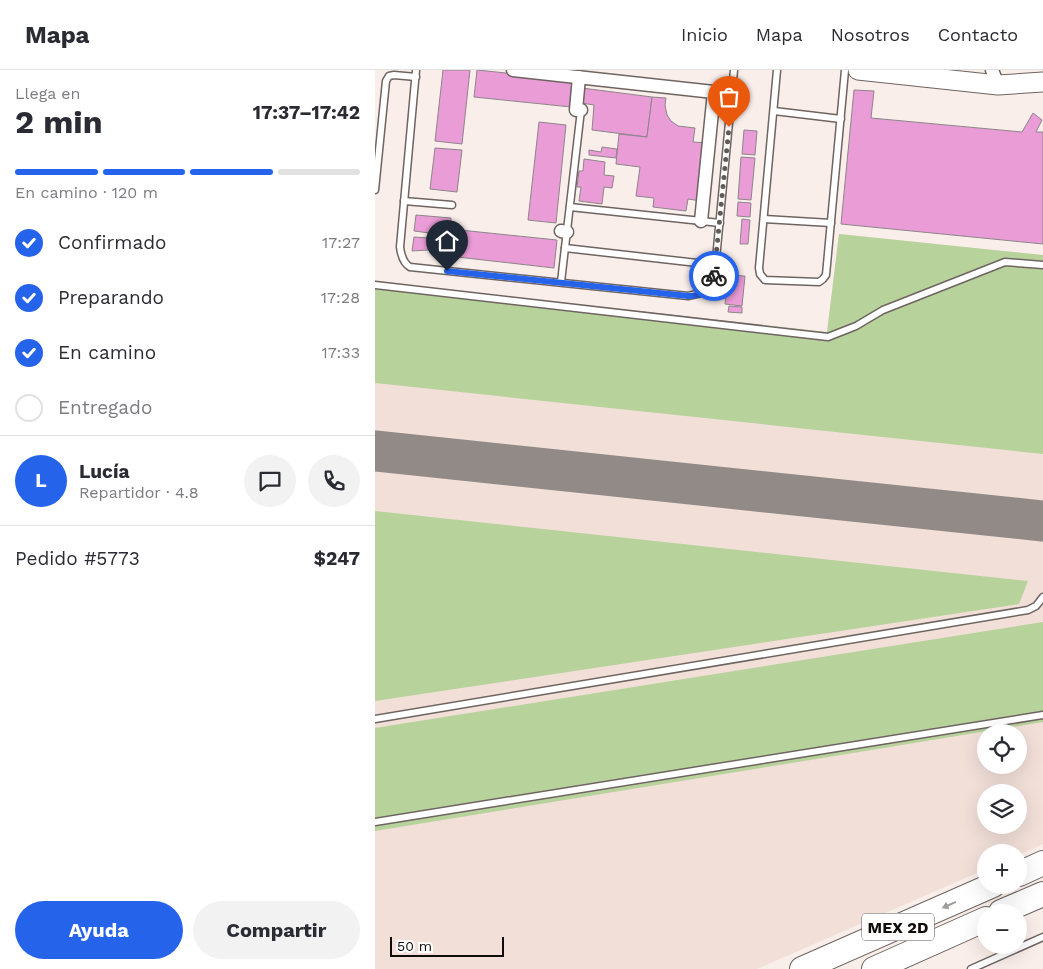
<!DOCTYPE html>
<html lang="es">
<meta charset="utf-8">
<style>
:root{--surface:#fff;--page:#f2f2f3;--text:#2b2b33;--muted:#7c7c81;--line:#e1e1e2;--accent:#2563eb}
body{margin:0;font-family:"Work Sans",sans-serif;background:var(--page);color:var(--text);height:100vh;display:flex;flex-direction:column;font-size:19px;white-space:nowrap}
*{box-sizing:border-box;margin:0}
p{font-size:16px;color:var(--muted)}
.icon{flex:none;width:28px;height:28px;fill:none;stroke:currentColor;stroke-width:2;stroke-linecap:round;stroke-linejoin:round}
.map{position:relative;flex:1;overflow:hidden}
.side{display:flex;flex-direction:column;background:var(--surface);width:375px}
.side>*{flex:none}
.tools{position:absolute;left:602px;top:654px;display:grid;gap:10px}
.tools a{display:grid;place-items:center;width:50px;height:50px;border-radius:50%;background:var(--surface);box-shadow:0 5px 20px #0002;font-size:25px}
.scale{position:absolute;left:15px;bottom:12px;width:114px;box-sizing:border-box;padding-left:5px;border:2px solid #0f0c0a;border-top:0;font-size:14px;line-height:18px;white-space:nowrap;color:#0f0c0a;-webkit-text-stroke:4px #fefefe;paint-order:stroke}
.pin{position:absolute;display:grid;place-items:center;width:42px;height:42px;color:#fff;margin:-51px -21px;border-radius:50% 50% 50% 0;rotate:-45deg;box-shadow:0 0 5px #0007}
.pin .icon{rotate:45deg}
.courier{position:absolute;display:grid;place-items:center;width:50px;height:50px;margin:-25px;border:4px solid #2563eb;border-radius:50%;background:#fff;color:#222;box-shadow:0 1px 6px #0007}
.summary em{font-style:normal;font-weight:700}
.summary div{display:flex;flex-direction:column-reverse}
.summary{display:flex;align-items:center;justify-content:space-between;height:85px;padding:0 15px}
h1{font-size:32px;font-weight:700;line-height:38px}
.bar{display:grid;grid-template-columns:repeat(4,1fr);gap:8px 5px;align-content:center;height:60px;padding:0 15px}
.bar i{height:6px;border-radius:4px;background:var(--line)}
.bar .active{background:var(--accent)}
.bar p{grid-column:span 4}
.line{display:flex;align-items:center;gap:12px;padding:0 15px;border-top:1px solid var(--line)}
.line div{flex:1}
.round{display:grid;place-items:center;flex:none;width:52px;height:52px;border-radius:26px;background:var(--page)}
ol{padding:0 15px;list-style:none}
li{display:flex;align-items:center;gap:15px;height:55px}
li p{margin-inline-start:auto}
li .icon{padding:5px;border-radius:50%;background:var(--accent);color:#fff;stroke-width:4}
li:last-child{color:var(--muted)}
li i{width:28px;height:28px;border:2px solid var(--line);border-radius:50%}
.primary-button{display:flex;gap:10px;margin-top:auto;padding:10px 15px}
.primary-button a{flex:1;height:58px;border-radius:30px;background:var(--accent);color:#fff;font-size:20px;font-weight:700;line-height:58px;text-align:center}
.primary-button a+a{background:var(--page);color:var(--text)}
header{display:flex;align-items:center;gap:30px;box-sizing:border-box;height:70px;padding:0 25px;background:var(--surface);border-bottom:1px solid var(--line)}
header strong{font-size:24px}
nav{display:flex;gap:28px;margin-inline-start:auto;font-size:18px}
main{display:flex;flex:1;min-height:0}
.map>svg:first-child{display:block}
</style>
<header>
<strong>Mapa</strong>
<nav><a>Inicio</a><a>Mapa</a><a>Nosotros</a><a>Contacto</a></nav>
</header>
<main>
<section class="side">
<div class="summary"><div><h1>2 min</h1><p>Llega en</p></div><em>17:37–17:42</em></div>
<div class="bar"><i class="active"></i><i class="active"></i><i class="active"></i><i></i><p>En camino · 120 m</p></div>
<ol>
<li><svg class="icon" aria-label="check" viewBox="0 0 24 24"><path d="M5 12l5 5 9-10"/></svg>Confirmado<p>17:27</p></li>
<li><svg class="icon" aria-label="check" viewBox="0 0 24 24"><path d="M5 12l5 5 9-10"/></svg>Preparando<p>17:28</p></li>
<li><svg class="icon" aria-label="check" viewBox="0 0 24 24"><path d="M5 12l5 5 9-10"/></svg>En camino<p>17:33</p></li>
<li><i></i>Entregado</li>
</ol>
<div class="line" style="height:90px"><b class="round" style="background:var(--accent);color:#fff">L</b><div><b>Lucía</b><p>Repartidor · 4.8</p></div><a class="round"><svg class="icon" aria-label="chat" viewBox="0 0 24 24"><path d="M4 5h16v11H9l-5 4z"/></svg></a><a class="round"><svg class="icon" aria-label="phone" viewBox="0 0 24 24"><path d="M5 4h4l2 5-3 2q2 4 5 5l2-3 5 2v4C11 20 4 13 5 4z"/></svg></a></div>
<div class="line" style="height:65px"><div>Pedido #5773</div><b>$247</b></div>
<div class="primary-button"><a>Ayuda</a><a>Compartir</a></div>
</section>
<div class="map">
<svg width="668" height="899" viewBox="0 0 668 899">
<rect width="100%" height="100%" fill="#faeeea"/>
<path fill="#f1dfd8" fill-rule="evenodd" d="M464,164L668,185V774L644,785V782H611V799L382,899H0V212L452,262ZM611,662H644V695H611ZM611,722H644V755H611Z"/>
<g fill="#b8d29c">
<polygon points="464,164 668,185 668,384 0,313 0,212 452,262"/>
<polygon points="0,441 653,511 644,534 0,631"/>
<polygon points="668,552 668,652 0,761 0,658"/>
</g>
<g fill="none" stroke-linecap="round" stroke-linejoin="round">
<polyline stroke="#928a87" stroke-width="41" points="0,381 668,451"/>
</g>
<g fill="#e99cd5" stroke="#8d858b">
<polygon points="68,0 95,0 87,74 60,71"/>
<polygon points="102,0 199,10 196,37 99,27"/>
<polygon points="207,18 277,27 272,67 217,60 219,35 206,33"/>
<polygon points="479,20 499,21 496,48 647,62 658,43 667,50 661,62 668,62 668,174 466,154"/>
<polygon points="277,27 291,28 290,35 292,45 296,51 303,56 320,58 318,72 333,73 326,131 313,129 311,141 278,137 279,128 261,126 265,97 241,94 244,64 272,67"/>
<polygon points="164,52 191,55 181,153 153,150"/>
<polygon points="369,60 382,61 380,85 367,84"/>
<polygon points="227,77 242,79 241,88 214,85 214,80 226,82"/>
<polygon points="60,78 87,80 82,122 55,119"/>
<polygon points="366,87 380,88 376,130 363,129"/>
<polygon points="209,89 230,92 229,105 239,106 237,118 229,117 227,134 204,131 206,117 202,117 204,101 208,101"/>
<polygon points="363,132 376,133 375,147 362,146"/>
<polygon points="41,145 76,148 74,173 61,172 62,164 39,161"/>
<polygon points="367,149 375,150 373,174 365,174"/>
<polygon points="85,160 182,170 179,198 82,187"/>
<polygon points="39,167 54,168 53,180 37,181"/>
<polygon points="353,205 370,206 367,236 350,234"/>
<polygon points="354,236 367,237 367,243 353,242"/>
</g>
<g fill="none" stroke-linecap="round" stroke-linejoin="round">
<g stroke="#6e6461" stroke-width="9">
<g id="lane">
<path d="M41,0L25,177C26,185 28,193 35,197L313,226L331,222L339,210L359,0"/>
<polyline points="402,0 384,198 385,204 390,210 444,212 448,209 451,205 470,0"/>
<polyline points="399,41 466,49"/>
<polyline points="0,120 11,11 14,6 19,5 41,7"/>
<polyline points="29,131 77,135"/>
<polyline points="195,137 345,153"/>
<polyline points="389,149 456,153"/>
<polyline points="190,178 340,195"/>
<polyline points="186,212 206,40"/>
<polyline points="0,215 453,267 481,256 508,240 630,192 668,195"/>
<polyline points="0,649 653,540 661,536 668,527"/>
<polyline points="0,752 668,645"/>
<polyline points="596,899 668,867"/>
</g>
</g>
<g stroke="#6e6461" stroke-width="15">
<g id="street">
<polyline points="138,0 357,24"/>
<polyline points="617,0 623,15 630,16"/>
<polyline points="204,7 201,40 206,40"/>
<polyline points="326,151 339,22"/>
<polyline points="186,161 192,162"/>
</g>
</g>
<g stroke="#6e6461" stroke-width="21">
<polyline id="secondary" points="483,0 623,15 668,12"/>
</g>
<g stroke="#6e6461" stroke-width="26">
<g id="highway">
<polyline points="644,804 668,793"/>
<polyline points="626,842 668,824"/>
<polyline points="427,899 618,815"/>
<polyline points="499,899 611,849"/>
</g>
</g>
<use href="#lane" stroke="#fff" stroke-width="6"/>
<use href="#street" stroke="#fff" stroke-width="12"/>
<use href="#secondary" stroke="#fff" stroke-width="19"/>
<use href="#highway" stroke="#fff" stroke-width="24"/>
</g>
<defs><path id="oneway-solid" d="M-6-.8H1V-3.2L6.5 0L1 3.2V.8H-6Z" transform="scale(1.25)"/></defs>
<use fill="#9f9e9d" href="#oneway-solid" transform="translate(574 835) rotate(156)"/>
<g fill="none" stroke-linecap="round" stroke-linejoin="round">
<polyline stroke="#615b58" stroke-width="5" stroke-dasharray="0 9" points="339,206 354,57"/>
<path stroke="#2563eb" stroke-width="6" d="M72,201L313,226C327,226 337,220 339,206"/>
</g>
<g text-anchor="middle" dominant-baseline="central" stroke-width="5" stroke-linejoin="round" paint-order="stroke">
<rect fill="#fefefe" stroke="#575553" stroke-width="1" x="487" y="843.5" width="72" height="27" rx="4"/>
<g font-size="16" font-weight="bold" fill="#0f0c0a">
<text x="523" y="857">MEX 2D</text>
</g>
</g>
</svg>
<div class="tools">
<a><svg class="icon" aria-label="locate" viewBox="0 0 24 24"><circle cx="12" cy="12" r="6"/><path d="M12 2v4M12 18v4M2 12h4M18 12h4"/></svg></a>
<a><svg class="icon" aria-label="layers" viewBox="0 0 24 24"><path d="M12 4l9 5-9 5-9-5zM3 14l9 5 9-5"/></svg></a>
<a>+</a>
<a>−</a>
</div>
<div class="scale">50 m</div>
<div class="pin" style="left:354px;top:57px;background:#ea580c"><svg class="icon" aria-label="bag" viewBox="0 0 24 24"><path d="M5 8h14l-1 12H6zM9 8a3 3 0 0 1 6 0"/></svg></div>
<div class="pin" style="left:72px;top:201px;background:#1f2937"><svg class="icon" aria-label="home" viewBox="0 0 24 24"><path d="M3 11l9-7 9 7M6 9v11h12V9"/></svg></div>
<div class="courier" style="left:339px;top:206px"><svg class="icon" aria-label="bike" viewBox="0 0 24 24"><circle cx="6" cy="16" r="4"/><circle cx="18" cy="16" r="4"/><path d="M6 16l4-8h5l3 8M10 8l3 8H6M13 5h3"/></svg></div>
</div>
</main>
